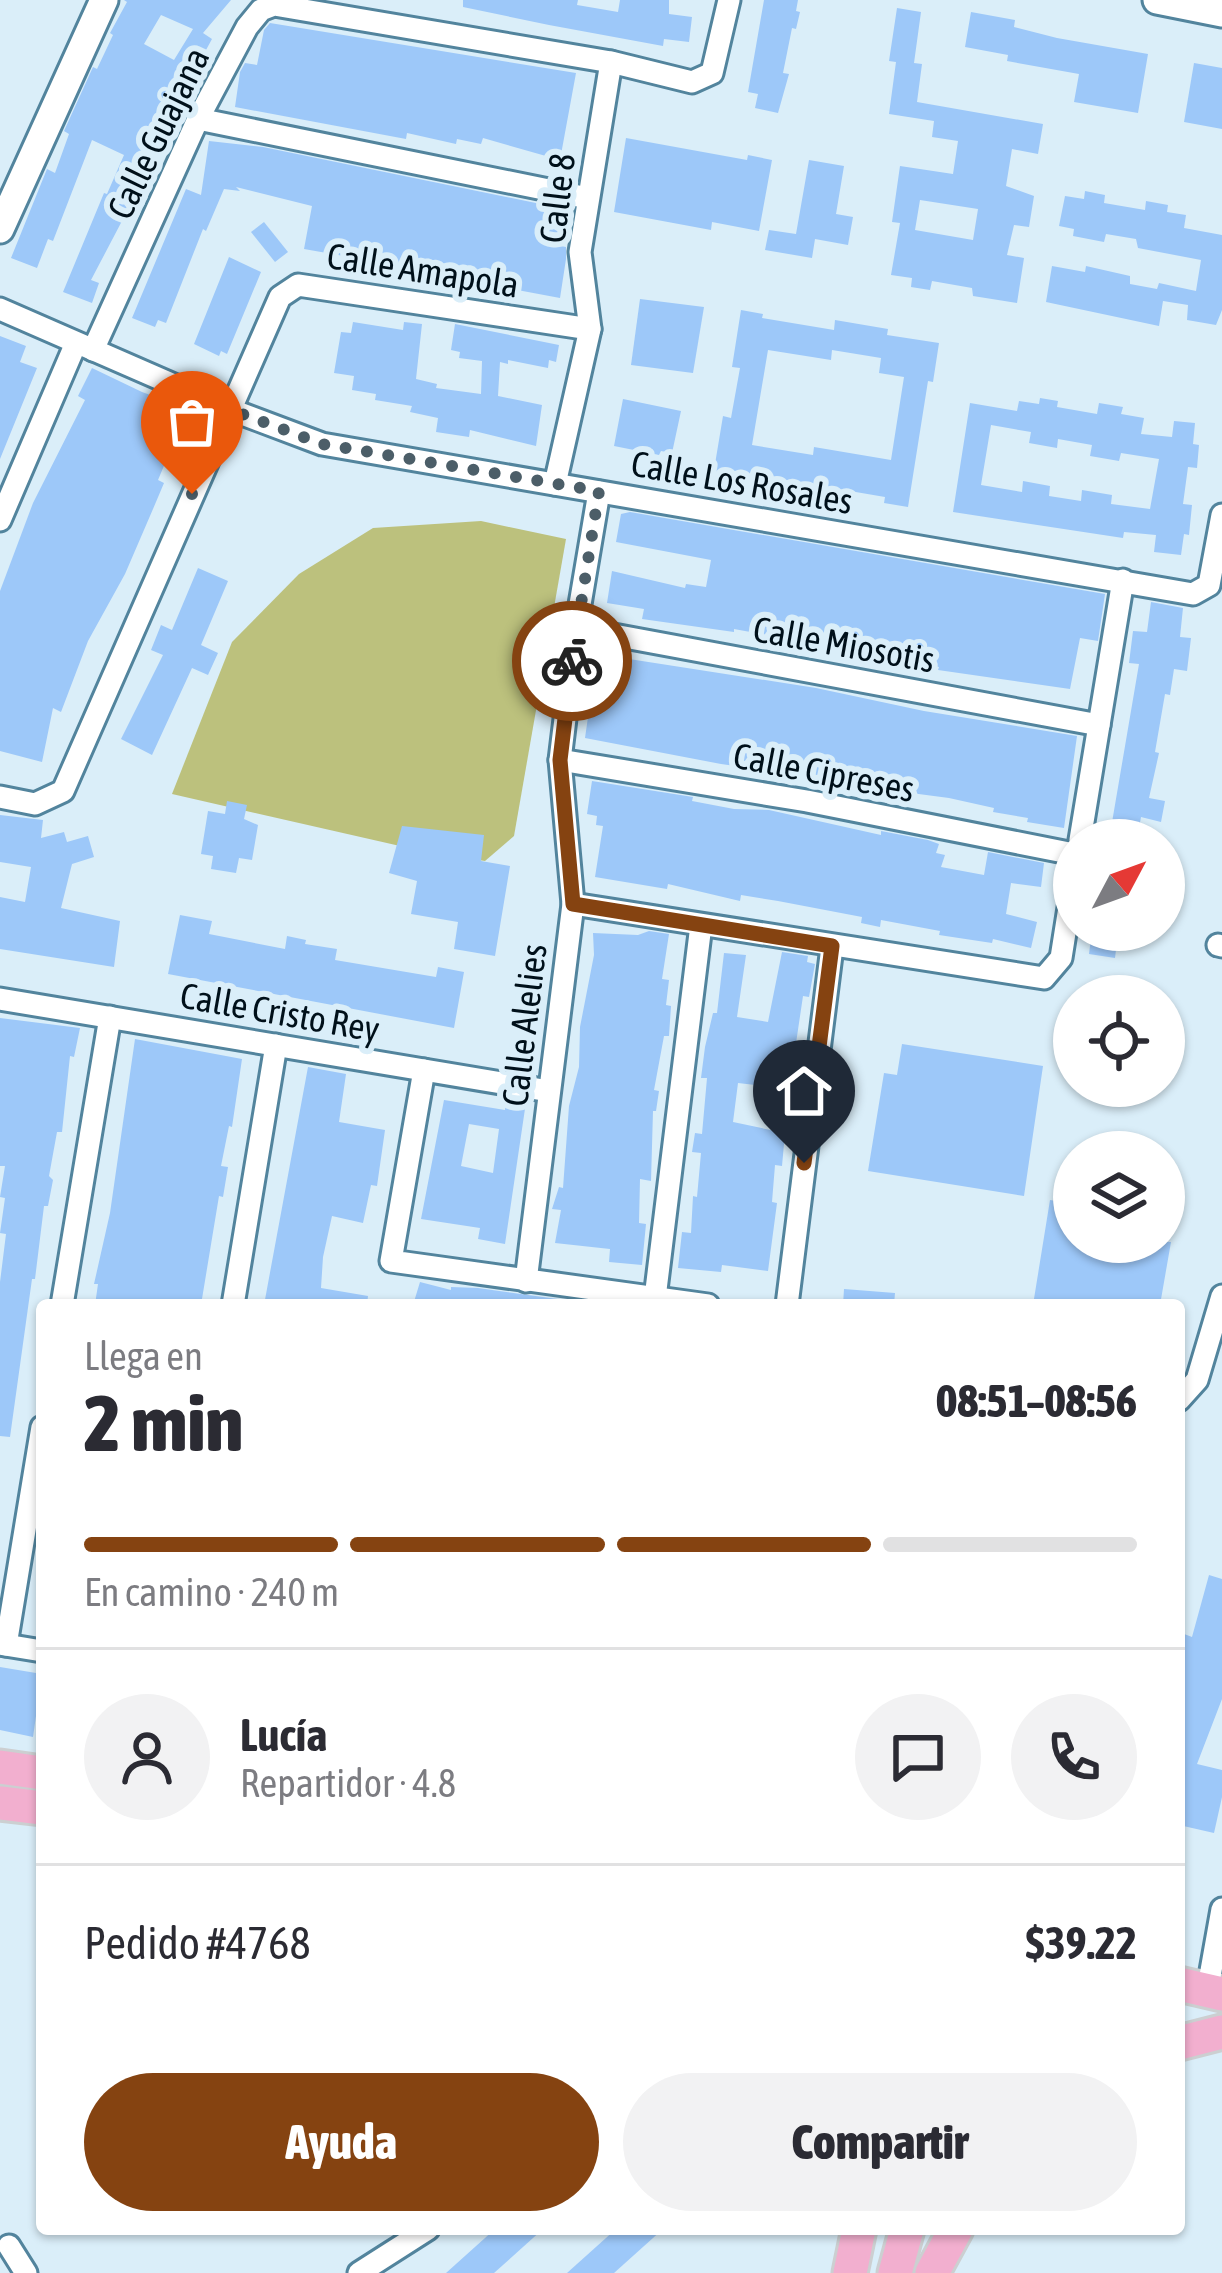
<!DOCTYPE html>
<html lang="es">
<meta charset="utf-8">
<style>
:root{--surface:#fff;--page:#f2f2f3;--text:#2b2b33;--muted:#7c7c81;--line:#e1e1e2;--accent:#854311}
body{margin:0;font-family:"Asap Condensed",sans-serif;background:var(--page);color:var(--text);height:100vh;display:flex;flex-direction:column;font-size:45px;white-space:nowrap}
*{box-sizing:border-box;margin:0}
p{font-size:39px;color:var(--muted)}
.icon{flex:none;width:66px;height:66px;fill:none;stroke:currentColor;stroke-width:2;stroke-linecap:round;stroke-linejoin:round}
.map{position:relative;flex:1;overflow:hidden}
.sheet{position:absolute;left:36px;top:1299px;width:1149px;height:936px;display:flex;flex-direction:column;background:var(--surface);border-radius:12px;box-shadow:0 3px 9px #0004}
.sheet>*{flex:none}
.needle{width:78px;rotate:49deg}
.fabs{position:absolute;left:1053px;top:819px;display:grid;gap:24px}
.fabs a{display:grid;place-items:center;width:132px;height:132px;border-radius:50%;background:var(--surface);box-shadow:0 3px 9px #0004;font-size:60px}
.pin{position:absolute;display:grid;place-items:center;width:102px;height:102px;color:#fff;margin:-123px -51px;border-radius:50% 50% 50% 0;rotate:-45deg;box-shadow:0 0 12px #0007}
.pin .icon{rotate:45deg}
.courier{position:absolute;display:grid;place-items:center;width:120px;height:120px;margin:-60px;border:9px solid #854311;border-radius:50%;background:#fff;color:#222;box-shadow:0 3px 15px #0007}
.headline em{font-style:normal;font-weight:800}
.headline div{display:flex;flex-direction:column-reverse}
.headline{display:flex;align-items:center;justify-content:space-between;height:204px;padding:0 48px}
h1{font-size:78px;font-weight:800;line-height:90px}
.bar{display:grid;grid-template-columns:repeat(4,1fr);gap:18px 12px;align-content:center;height:144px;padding:0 48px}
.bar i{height:15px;border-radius:9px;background:var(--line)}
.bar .active{background:var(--accent)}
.bar p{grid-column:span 4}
.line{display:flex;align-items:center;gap:30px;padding:0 48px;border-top:3px solid var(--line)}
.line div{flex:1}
.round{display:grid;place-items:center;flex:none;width:126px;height:126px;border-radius:63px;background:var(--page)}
.action{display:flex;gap:24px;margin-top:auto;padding:24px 48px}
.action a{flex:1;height:138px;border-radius:72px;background:var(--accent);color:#fff;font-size:48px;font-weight:800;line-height:138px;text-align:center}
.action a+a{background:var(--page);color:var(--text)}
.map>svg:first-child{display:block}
</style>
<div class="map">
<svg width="1222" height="2273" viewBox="0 0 1222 2273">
<rect width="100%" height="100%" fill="#daeef9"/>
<polygon fill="#bcc17d" points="481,521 566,539 514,836 485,861 422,851 172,794 232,642 299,574 373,528"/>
<g fill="#9dc8f9" fill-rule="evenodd">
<path d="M124,0H231L203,33L212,39L176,105L170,102L155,135L165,139L91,280L99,283L92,303L63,292L104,193L107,194L124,155L92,140L53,241L48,239L37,268L11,258L47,169L55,173L69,134L64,131L93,67L97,69L113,35L110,33L127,2ZM161,15L193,29L174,60L144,44Z"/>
<polygon points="463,0 578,0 577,5 583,6 618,12 620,0 669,0 669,14 692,17 689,42 664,39 663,46 549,25 463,7"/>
<polygon points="764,0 798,0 796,11 800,12 796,29 792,28 783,73 789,74 778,113 755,108 758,94 748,92"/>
<path d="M897,8L921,12L914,63L922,64L917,102L1043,124L1038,154L1012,149L1006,186L1034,196L1029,227L1014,225L1007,255L1024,258L1017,303L973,296L972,288L932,281L930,290L911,287L912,278L891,275L900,223L892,222L900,166L953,174L958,141L932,137L934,121L889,114L896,62L889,61ZM920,200L978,209L973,240L915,230Z"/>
<polygon points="971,12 1015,20 1014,27 1057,38 1148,54 1138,113 1074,102 1079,74 1007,61 1008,55 965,47"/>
<polygon points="270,23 576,73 560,160 483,138 481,144 457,139 456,144 407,133 406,139 235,107 240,72 245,63 257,65 264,30"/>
<polygon points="1194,63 1222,68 1222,129 1184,122"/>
<polygon points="626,138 747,160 748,155 772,160 759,231 712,222 711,230 614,212"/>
<polygon points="209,141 263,147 565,209 560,246 566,247 566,259 560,298 486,284 489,273 447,266 446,274 304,249 312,206 236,187 240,191 224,189 206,231 203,229 166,323 158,320 155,327 132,318 186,189 201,195"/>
<polygon points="809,160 844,166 836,214 853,217 848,245 815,239 812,258 765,250 769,230 796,234"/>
<polygon points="1085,191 1105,195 1104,203 1145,210 1146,201 1168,205 1167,212 1186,215 1184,228 1222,235 1222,310 1216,325 1187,320 1188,305 1163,301 1159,326 1046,302 1052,266 1085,272 1086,266 1130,276 1130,284 1157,289 1159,283 1196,291 1201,260 1138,248 1136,239 1106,234 1104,242 1073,236 1074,229 1059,226 1065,196 1084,199"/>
<polygon points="264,222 288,252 275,262 251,232"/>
<polygon points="229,257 261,272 227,354 221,351 219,356 194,344"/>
<polygon points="640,299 704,307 693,373 631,365"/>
<path d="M741,310L763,314L762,318L834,330L835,320L888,329L887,335L939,343L933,382L928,381L908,507L884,503L885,497L739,472L737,480L713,476L723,416L731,418L740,368L732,367ZM768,350L831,360L832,350L881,358L879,373L904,377L891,460L814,447L813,455L752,445Z"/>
<polygon points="353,322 403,330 404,322 422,324 416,379 437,384 436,388 481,394 482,361 459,358 460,352 451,350 455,324 559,345 556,362 549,360 548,368 508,360 508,364 500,362 498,396 542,405 536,446 470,430 469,437 436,432 438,418 410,412 412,406 375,400 376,394 352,390 354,376 334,373 341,332 351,333"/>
<polygon points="0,336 26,346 20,362 37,368 0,459"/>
<polygon points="92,368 142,392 195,411 183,440 176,437 158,480 164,483 153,509 125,574 88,641 61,712 53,708 42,762 0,751 0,591 33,503 85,400 78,396"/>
<path d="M1040,398L1058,401L1057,407L1097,414L1099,403L1123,407L1121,414L1144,418L1141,434L1172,437L1174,421L1195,423L1193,444L1199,445L1197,468L1188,467L1183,504L1192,505L1189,535L1184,534L1181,555L1154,552L1156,535L1124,532L1123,538L953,512L970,403L1017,411L1019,401L1039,404ZM991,425L1031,432L1029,443L1057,448L1058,439L1092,445L1090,456L1119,461L1121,453L1159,459L1150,509L1111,504L1112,495L1082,490L1081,501L1049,496L1050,486L1023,481L1022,492L981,485Z"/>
<polygon points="623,399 681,411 672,453 661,451 659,455 614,446"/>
<polygon points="630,512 1105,594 1098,641 1080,638 1070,689 938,670 939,667 856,652 856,658 826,653 783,643 784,638 734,629 734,632 642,619 644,609 607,603 612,571 685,588 686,584 706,587 711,560 616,542 621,514"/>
<polygon points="198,568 228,581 201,645 218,653 208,675 192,668 152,755 121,739 163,655 151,650 161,625 172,630"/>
<polygon points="1151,602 1183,608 1180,637 1191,638 1187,671 1174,669 1170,695 1165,694 1155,752 1159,753 1149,798 1165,801 1161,822 1141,817 1137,840 1109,840 1139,664 1129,663 1133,631 1147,632"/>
<polygon points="597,654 816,688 924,711 1077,736 1064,828 1027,822 1028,818 993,812 994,808 949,798 911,793 910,798 822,778 721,764 585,738"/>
<polygon points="592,781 693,797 692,801 734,809 769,810 881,835 881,831 928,840 939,844 936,853 945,855 941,867 984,875 988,852 1044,863 1041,887 1011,883 1006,914 1037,922 1031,948 993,939 992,943 939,935 940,931 881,920 880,927 861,923 862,917 778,901 741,895 740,901 668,884 667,889 595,877 603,826 596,825 597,816 587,814"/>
<polygon points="227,801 247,805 244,819 258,825 252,860 239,858 236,873 211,869 213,856 201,854 208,811 225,814"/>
<polygon points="0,815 43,820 41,838 64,832 67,842 88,836 94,857 72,864 61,908 120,921 114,967 0,949 0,897 25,902 31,867 0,862"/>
<polygon points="402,826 484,835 481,861 510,866 495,956 454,949 458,922 411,914 417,881 389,873"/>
<polygon points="180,915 212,921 209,934 285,949 287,936 306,940 305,944 337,949 335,960 436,977 438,967 464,972 454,1028 168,974"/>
<polygon points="1092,930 1118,933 1115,958 1089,954"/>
<polygon points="649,931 669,934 662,979 669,980 666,1005 671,1006 669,1036 664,1036 654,1090 659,1091 656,1111 653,1111 651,1181 640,1179 639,1223 646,1224 642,1265 609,1262 610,1249 555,1243 561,1210 552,1209 559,1187 563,1188 569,1106 579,1067 580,1027 594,955 593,933 638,935"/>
<polygon points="782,952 808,956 807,962 815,964 809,997 803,996 784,1124 769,1122 774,1087 738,1083 733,1122 785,1133 782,1166 775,1165 772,1202 777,1203 768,1271 722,1265 721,1272 678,1268 682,1232 691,1233 693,1196 697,1197 701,1153 692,1152 695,1133 702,1134 707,1078 701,1078 705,1047 713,1013 717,1013 724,953 746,955 737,1017 768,1022"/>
<polygon points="0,1018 80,1028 74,1057 70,1056 62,1132 57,1132 49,1176 53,1180 48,1206 44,1206 35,1279 32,1279 10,1437 0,1436 0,1282 6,1234 0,1233 5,1198 0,1197 5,1166 0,1166"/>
<polygon points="135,1039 242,1059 232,1127 229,1126 221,1166 228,1167 223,1197 219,1196 201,1305 95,1305 98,1284 94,1284 110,1213"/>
<polygon points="902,1044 1043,1066 1024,1196 868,1171 884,1073 897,1075"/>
<polygon points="308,1067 346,1074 339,1122 385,1130 377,1186 371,1185 363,1223 332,1216 323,1257 321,1288 368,1296 367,1305 264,1305"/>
<path d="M506,1099L526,1102L505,1244L478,1239L480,1228L421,1219L444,1100L505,1110ZM469,1124L499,1129L493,1173L461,1166Z"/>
<polygon points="1050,1200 1074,1204 1074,1242 1171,1242 1160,1305 1033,1305"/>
<polygon points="420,1282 451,1290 451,1287 478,1288 565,1300 564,1305 413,1305"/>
<polygon points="844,1289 895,1293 894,1305 843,1305"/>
<polygon points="1209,1575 1222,1579 1222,1699 1197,1764 1222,1770 1222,1797 1214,1833 1179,1825 1179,1632 1192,1637"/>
<polygon points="0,1667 42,1674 33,1737 0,1730"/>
<polygon points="495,2229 543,2229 494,2273 446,2273"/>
<polygon points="616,2229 663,2229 614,2273 567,2273"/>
</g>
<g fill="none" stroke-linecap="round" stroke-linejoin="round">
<g stroke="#52849d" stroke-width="27">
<g id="minor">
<polyline points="198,119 588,198"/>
<polyline points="0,309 229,409 322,444 1193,594 1209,585 1222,515"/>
<polyline points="93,350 198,119 247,27 261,10 274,5 611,62 692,82 712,73 729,0"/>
<polyline points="555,484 590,329 580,252 611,62"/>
<polyline points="0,520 76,343"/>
<polyline points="576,628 1099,725"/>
<polyline points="560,760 807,801 1074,854"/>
<polyline points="0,797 35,804 63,791 280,297 298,285 590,329"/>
<polyline points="1080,840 1123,580"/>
<polyline points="573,904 1044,978 1061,958 1074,876"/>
<polyline points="1218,945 1222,946"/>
<polyline points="0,999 549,1091"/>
<polyline points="424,1070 391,1261 708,1305"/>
<polyline points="526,1281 573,904 560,760 576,628 599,492"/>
<polyline points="655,1298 701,925"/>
<polyline points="62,1305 110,1017"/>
<polyline points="233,1305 276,1045"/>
<polyline points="787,1305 832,947"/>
<polyline points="1179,1400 1197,1380 1222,1296"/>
<polyline points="0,1644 42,1651"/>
<polyline points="6,1645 42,1427"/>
<polyline points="1207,1993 1222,1909"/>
<polyline points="9,2246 26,2273"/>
<polyline points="359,2273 428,2229"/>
</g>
</g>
<g stroke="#52849d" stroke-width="33">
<g id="tertiary">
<polyline points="1157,0 1222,13"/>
<polyline points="0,229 104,0"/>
</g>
</g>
<g stroke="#cccfd1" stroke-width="39">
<g id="primary">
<polyline points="0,1767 42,1773"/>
<polyline points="0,1803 42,1808"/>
<polyline points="1179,1984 1222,1994"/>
<polyline points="1179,2043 1222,2032"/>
<polyline points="850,2273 859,2229"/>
<polyline points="895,2273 907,2229"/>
<polyline points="932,2273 956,2229"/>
</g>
</g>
<use href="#minor" stroke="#fff" stroke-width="21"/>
<use href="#tertiary" stroke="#fff" stroke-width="27"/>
<use href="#primary" stroke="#f2afcf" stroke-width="33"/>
</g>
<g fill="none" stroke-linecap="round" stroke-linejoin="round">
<polyline stroke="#4c5e68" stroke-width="12" stroke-dasharray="0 21.6" points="192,494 229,409 322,444 599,491 572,661"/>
<polyline stroke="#854311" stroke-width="15" points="572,661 560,760 573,904 832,946 804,1163"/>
</g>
<g text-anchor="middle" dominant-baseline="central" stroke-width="12" stroke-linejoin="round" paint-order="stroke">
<g font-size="36" fill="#00101a" stroke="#daeef9">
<text transform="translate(158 133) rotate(-64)">Calle Guajana</text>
<text transform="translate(557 198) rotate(-83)">Calle 8</text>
<text transform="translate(423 270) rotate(9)">Calle Amapola</text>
<text transform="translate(742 482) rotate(10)">Calle Los Rosales</text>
<text transform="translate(844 644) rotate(10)">Calle Miosotis</text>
<text transform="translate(824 772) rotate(11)">Calle Cipreses</text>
<text transform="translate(280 1012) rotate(10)">Calle Cristo Rey</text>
<text transform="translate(524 1025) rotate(-83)">Calle Alelies</text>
</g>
</g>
</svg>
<div class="fabs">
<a><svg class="needle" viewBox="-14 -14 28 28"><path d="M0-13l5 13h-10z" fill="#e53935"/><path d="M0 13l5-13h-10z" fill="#7c7c81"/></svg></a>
<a><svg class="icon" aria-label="locate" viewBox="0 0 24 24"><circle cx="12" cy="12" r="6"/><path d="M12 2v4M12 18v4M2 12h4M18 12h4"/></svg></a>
<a><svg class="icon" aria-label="layers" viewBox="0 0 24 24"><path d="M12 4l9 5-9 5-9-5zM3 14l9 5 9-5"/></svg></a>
</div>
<div class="pin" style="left:192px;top:494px;background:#ea580c"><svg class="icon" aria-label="bag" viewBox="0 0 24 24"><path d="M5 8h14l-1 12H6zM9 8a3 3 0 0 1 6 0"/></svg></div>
<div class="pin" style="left:804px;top:1163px;background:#1f2937"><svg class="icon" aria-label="home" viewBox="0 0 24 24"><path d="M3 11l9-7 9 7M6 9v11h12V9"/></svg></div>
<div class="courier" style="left:572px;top:661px"><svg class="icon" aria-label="bike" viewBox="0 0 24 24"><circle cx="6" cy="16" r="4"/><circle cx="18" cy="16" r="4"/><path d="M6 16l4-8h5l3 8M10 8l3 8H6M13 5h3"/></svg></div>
<section class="sheet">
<div class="headline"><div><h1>2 min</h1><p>Llega en</p></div><em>08:51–08:56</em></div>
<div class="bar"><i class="active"></i><i class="active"></i><i class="active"></i><i></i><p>En camino · 240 m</p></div>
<div class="line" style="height:216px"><a class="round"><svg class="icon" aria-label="person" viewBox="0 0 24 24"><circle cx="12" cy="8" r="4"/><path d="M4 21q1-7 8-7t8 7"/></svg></a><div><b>Lucía</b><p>Repartidor · 4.8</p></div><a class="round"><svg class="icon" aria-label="chat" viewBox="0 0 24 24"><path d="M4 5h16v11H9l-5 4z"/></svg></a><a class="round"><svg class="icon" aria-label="phone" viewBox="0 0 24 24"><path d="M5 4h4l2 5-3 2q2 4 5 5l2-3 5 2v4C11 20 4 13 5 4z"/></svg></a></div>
<div class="line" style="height:156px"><div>Pedido #4768</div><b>$39.22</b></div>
<div class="action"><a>Ayuda</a><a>Compartir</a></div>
</section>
</div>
